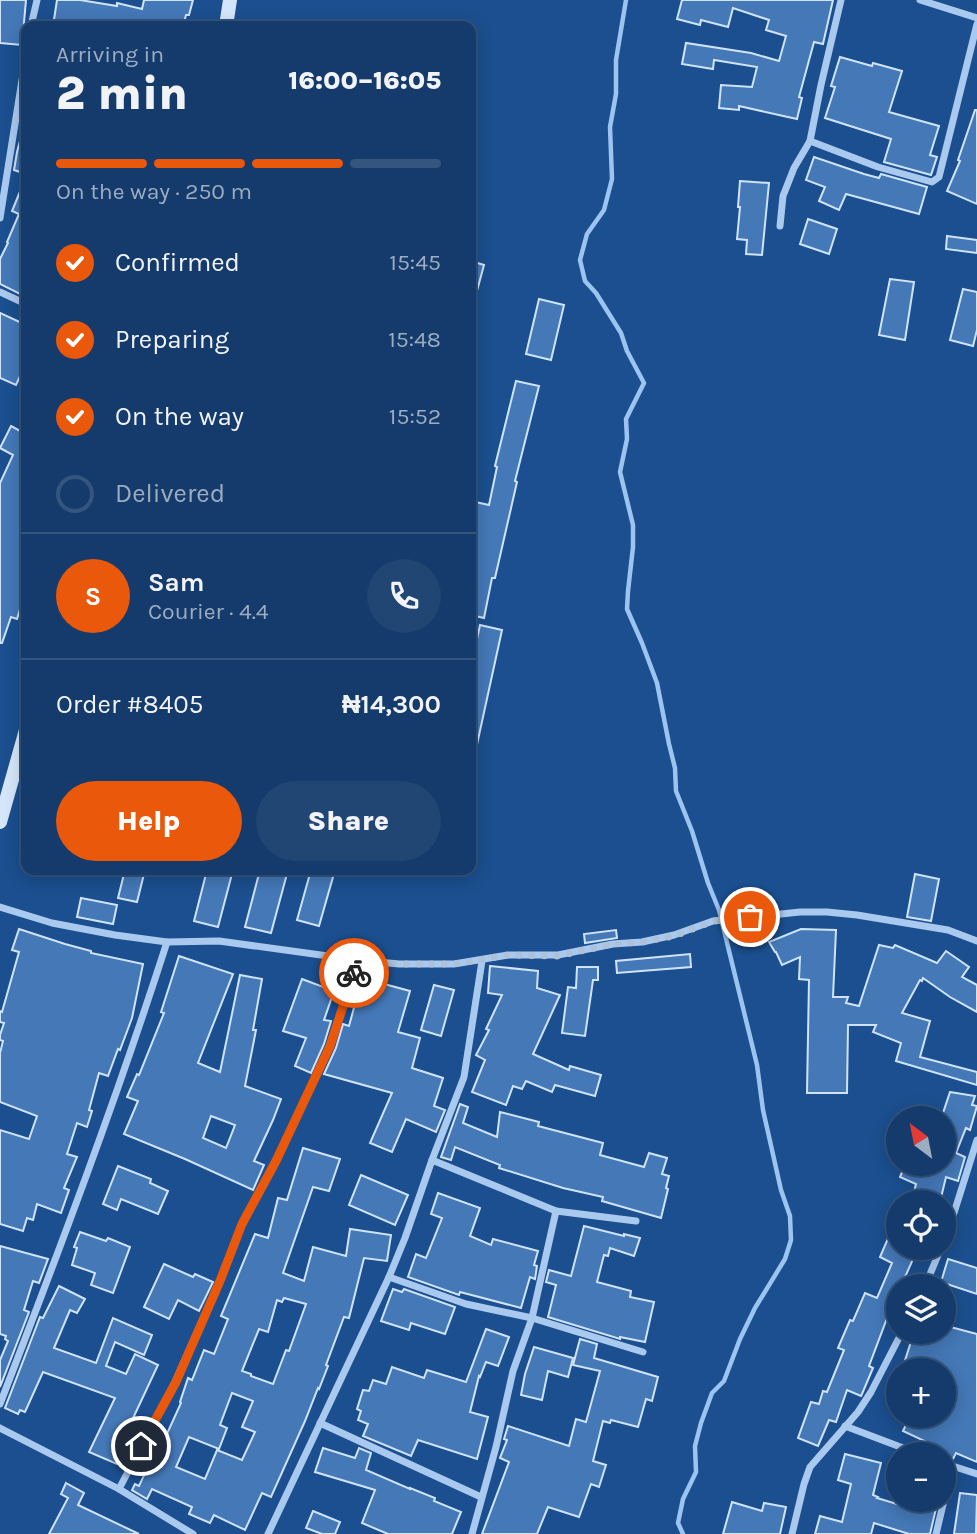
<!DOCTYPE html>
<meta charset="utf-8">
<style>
:root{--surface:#143b6b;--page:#214673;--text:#f1f3f6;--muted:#9dadc1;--line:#33557e;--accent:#ea580c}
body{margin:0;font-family:Karla,sans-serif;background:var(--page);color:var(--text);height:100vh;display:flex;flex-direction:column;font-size:26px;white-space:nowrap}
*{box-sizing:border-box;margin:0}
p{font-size:23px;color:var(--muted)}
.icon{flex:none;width:38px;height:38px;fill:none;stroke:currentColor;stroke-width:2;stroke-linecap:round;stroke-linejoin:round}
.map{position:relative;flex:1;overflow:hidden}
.panel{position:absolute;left:21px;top:21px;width:455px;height:854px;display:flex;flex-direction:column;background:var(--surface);border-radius:14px;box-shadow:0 4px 18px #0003,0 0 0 2px var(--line)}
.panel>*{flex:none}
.needle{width:46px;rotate:328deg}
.controls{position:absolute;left:886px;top:1106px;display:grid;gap:14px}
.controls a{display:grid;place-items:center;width:70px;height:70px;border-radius:50%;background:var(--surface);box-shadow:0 4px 18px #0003,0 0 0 2px var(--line);font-size:35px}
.pin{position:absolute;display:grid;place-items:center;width:60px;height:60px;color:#fff;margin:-30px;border:4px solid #fff;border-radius:50%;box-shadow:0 2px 7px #0007}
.courier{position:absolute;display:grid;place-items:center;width:70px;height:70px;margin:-35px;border:5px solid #ea580c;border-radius:50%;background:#fff;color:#222;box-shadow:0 2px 9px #0007}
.overview em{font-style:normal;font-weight:800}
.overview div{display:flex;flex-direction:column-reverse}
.overview{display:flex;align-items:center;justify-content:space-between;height:119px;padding:0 35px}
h1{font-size:46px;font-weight:800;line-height:52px}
.bar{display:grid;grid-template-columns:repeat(4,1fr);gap:10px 7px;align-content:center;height:84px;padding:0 35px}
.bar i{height:9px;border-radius:5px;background:var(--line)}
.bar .current{background:var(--accent)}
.bar p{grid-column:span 4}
.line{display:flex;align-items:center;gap:18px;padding:0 35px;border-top:2px solid var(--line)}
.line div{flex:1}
.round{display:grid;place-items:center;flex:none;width:74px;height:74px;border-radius:37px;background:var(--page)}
ol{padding:0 35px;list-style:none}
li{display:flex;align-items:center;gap:21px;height:77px}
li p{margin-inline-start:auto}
li .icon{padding:7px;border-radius:50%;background:var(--accent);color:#fff;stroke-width:4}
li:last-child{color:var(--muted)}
li i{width:38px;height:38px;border:4px solid var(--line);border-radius:50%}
.action{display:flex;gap:14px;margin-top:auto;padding:14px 35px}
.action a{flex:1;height:80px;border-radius:42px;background:var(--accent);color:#fff;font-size:28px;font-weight:800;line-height:80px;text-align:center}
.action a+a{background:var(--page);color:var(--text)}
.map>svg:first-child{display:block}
</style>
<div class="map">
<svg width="977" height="1534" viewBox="0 0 977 1534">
<rect width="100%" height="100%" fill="#1b4f8f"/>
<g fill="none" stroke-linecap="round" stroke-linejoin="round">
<polyline stroke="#9cc4f0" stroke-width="4.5" points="626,0 616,60 616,94 610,127 612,179 604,210 587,234 580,260 585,281 596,293 621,333 627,351 644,383 626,419 627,439 620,472 633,525 633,547 628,591 627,609 642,643 657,683 669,744 675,768 676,791 692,831 708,883 719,910 757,1065 763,1110 781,1190 790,1216 791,1240 785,1259 755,1308 740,1339 724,1381 712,1393 701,1423 695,1446 696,1472 683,1499 678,1523 683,1534"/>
</g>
<g fill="#4478b7" stroke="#cfe3fa" stroke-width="2" fill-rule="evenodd">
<polygon points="0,0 26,0 22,45 0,43"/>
<polygon points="57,0 80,0 117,6 117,3 142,9 144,0 193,0 189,15 186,15 183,26 53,26"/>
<polygon points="682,0 833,0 823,44 814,42 799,97 802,98 797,119 739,106 739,110 719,108 721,85 752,87 757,67 714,60 713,69 682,64 686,43 751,53 779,61 786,36 766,30 769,20 733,8 728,27 701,20 700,25 677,19"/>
<polygon points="840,57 872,66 873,63 902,71 889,112 939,126 930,155 937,157 931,175 884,162 891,139 825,118 835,87 831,86"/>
<polygon points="975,110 977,110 977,204 947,191 960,161 958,160"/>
<polygon points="23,130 26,130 26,174 14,170 17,152"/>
<polygon points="814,157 864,174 879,178 881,174 927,187 919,214 846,194 839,210 819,201 825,187 806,180"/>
<polygon points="26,177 26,297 0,284 0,259 8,243 7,242 19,214 12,211"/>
<polygon points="740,181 769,183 762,255 746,254 747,240 737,239 740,207 738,207"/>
<polygon points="808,219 837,229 829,254 800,244"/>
<polygon points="947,236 977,240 977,253 946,249"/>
<polygon points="471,261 484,265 474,302 471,302"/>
<polygon points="890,279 914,282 905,340 879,335"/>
<polygon points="963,289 977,292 977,330 973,346 950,340"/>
<polygon points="539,299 564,305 551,360 526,354"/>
<polygon points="0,313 26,325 26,363 16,385 0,378"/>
<polygon points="516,381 539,386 515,481 517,482 495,578 492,578 484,618 471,615 471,587 476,563 471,563 471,501 489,505 497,467 495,466"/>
<polygon points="11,426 26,434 26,581 22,593 25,594 17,619 11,617 2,643 0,643 0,483 13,455 0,448"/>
<polygon points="480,625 502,630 476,749 471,748 471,667"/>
<polygon points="125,870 145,870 137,902 118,898"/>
<polygon points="207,870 233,870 218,927 194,921"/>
<polygon points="260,870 288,870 271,933 245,927"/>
<polygon points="311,870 335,870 319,926 297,920"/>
<polygon points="915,874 939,879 931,921 907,917"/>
<polygon points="81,898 117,905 113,924 77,917"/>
<polygon points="19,929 65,944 91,951 91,953 143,964 132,1018 120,1050 118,1049 108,1076 99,1073 89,1110 92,1111 87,1127 77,1123 67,1154 77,1157 64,1188 69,1190 61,1213 37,1204 33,1220 27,1218 23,1231 0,1224 0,1130 29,1139 37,1116 0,1102 0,1053 3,1041 0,1040 0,1035 4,1023 0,1022 0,1011 2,1012 19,952 12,950"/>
<polygon points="801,929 836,930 833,997 848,997 846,1003 859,1006 879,945 893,948 895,945 937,963 946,951 969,967 962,977 977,985 977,1012 950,997 923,978 922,981 920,980 902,1013 930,1021 920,1057 977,1072 977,1085 896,1061 901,1043 873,1032 876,1025 848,1025 847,1093 807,1093 809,980 799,979 800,957 782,965 776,952 775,952 769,942"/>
<polygon points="616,930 617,938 585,943 584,934"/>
<polygon points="690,954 691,967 617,973 616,961"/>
<path d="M179,956L233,974L198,1063L220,1072L240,975L262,979L253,1030H256L245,1086L281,1099L273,1120L254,1161L264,1165L253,1190L185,1159L124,1134L138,1101L127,1097L137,1074L139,1075L164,1013L161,1012ZM211,1116L235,1125L226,1148L203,1138Z"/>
<polygon points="490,966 538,971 537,988 560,995 533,1054 569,1070 570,1066 601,1075 595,1096 555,1085 552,1092 526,1081 522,1089 513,1086 506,1105 472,1092 485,1060 476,1055 489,1030 486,1029 502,995 488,993"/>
<polygon points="577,967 598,967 598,980 593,980 585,1036 562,1033 568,987 576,988"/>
<polygon points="362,978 410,991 398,1032 420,1038 412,1068 443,1078 434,1106 445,1110 436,1132 406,1119 392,1152 370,1143 392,1093 324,1074 336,1048 343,1024 349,1026"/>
<polygon points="302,979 334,991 324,1020 331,1021 324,1044 311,1073 295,1066 306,1038 283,1031"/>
<polygon points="434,985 454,990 441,1036 421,1030"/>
<polygon points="950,1092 975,1096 972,1105 977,1106 970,1130 966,1128 956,1153 965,1157 958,1181 946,1177 940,1202 921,1202 912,1200 916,1184 900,1177 905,1165 915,1168 916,1164 943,1164 943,1113"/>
<polygon points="460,1104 468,1107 463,1123 497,1137 500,1112 539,1122 538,1126 603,1143 600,1155 644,1167 649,1153 667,1158 662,1174 669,1176 666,1188 668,1189 661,1218 602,1201 603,1197 563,1188 499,1168 500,1165 455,1147 451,1160 441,1157"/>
<path d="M303,1148L340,1159L329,1191L313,1187L283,1273L304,1281L313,1247L346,1256L350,1229L391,1235L387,1261L364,1258L349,1318L344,1317L326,1365L328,1366L319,1389L318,1388L305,1421L271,1497L262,1493L245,1530L214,1515L210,1523L189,1514L192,1507L152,1489L147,1499L132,1490L135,1484L139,1486L156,1450L154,1449L160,1434L166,1436L181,1403L180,1402L188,1378L192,1380L204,1350L214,1354L228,1319L221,1316L255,1234L268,1238L278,1198L287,1200ZM284,1298L306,1304L289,1351L286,1350L273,1384L251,1376V1374L242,1371L259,1329L268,1332L277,1300L282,1302ZM232,1393L253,1401L242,1427L255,1432L242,1460L217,1450L205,1479L176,1467L189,1437L219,1449L227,1428L220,1425Z"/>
<polygon points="118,1166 151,1179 150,1183 168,1191 158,1214 121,1199 117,1210 103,1204"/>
<polygon points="361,1175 408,1195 395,1225 349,1205"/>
<polygon points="438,1193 480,1208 470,1236 491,1245 493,1239 538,1251 534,1265 537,1266 535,1279 530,1277 521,1308 460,1292 459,1295 408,1277 416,1254 426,1258 442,1218 431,1214"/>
<polygon points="584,1226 624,1236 624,1234 640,1238 634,1256 610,1248 608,1256 604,1255 597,1282 631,1291 630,1297 654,1302 645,1342 620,1337 620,1339 548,1317 556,1285 546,1282 549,1270 571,1276"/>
<polygon points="80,1232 106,1241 108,1238 130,1247 113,1293 91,1285 95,1273 72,1265 77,1248 74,1247"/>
<polygon points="889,1236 898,1240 898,1248 918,1248 901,1286 898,1286 898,1298 886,1321 869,1366 873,1368 862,1394 861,1396 847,1390 836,1422 829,1420 818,1446 798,1438 811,1402 819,1404 823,1391 827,1392 844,1350 838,1348 850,1320 853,1321 865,1293 877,1298 892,1263 880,1257"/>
<polygon points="0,1246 48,1259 39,1283 33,1281 24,1310 29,1312 0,1387 0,1360 8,1341 5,1339 6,1336 0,1334"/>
<polygon points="948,1259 977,1268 977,1294 941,1282"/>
<polygon points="164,1264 193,1277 195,1274 213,1282 199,1311 178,1300 169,1319 144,1307"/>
<polygon points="59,1286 85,1299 77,1313 70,1310 54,1348 96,1363 113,1318 152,1335 144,1355 115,1342 106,1366 126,1374 135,1354 158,1365 127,1431 132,1433 117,1464 89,1452 115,1398 43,1372 25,1412 20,1410 18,1414 5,1408 40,1317 43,1318"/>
<polygon points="393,1289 402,1292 404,1289 455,1307 445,1334 411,1323 409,1330 381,1321"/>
<polygon points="943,1325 977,1334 977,1462 956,1453 953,1459 930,1448 931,1444 903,1431 910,1416 943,1416 943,1370 902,1370 914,1332 943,1332"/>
<polygon points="486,1329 509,1337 498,1366 486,1362 480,1377 479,1376 470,1412 488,1417 477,1459 418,1440 411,1456 363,1436 368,1424 358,1420 361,1411 357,1409 363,1390 369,1391 373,1380 386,1384 392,1367 424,1378 427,1370 466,1382"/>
<polygon points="580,1339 597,1344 594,1358 658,1377 652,1401 646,1399 638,1427 611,1420 610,1423 603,1421 593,1461 606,1465 599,1487 591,1484 579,1517 548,1507 537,1534 482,1534 509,1462 500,1458 507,1440 504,1439 508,1426 569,1446 576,1419 586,1422 600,1371 573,1365"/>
<polygon points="534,1347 573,1358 568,1377 548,1371 542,1400 521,1395 525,1374"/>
<polygon points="323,1448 355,1458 359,1448 371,1453 366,1470 410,1489 410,1488 435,1498 434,1501 461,1512 452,1534 388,1534 362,1523 375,1490 315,1472"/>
<polygon points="845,1454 881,1463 873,1495 878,1497 877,1498 907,1507 910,1500 938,1500 930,1534 909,1534 874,1523 871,1534 815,1534 820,1516 842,1522 851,1484 838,1480"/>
<polygon points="66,1483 84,1493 78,1505 139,1534 49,1534 68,1498 61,1494"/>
<polygon points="960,1493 977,1495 976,1534 954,1534"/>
<polygon points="732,1502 762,1511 764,1503 786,1507 780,1534 723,1534"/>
<polygon points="313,1511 340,1522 335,1534 322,1534 306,1528"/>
</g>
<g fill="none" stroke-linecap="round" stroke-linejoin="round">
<g stroke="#a9c9ee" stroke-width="7">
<polyline points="920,0 977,18"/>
<polyline points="31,26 37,0"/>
<polyline points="810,141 878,167 932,182 939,177 977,24"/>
<polyline points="0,218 26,55"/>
<polyline points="780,226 783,196 794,168 810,141 821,85 841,0"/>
<polyline points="0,292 26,304"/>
<polyline points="0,907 52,923 115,935 167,942 219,941 357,960 399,964 454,964 508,955 558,955 613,944 642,942 674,935 713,921 800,912 827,912 857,915 948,930 977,941"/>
<polyline points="432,1160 556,1211 636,1221"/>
<polyline points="943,1242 953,1216 977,1140"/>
<polyline points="389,1277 466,1304 532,1318 643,1352"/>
<polyline points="925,1286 941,1248"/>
<path d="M0,1404C59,1251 117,1098 167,942"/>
<polyline points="320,1423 481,1497"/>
<polyline points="845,1426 919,1454"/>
<polyline points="0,1428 119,1489 193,1534"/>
<polyline points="943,1463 977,1474"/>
<polyline points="119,1489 175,1382 220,1281 242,1224 276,1161 330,1046 357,960"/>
<polyline points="268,1534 389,1277 405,1238 432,1160 464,1077 482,961"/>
<polyline points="472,1534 496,1447 513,1371 532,1318 556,1211"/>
<polyline points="792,1534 804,1484 810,1467 858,1412 871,1392 902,1332"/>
<polyline points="936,1534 952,1467"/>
</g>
<g stroke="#d6e6fa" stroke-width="14">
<polyline points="226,26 230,0"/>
<polyline points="0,822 26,730"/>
</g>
</g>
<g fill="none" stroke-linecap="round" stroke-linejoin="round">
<polyline stroke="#afc1d8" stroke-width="7" stroke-dasharray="0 12.6" points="354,973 357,960 399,964 454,964 508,955 558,956 613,944 642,942 674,936 713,921 750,917"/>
<polyline stroke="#ea580c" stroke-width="9" points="141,1446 176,1382 220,1281 242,1224 276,1161 330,1046 354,973"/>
</g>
</svg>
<div class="controls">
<a><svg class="needle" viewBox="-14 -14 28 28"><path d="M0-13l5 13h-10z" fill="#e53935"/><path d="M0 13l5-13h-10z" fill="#9dadc1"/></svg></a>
<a><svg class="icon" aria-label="locate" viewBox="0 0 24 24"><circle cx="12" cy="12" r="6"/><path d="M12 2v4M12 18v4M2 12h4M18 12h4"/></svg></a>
<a><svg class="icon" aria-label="layers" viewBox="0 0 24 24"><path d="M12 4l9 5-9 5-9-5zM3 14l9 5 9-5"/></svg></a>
<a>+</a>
<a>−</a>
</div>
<div class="pin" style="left:750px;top:917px;background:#ea580c"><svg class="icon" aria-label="bag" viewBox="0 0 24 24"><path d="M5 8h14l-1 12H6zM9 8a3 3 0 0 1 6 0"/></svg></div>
<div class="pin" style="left:141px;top:1446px;background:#1f2937"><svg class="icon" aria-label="home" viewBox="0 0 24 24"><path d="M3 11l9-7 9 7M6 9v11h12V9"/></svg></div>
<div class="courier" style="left:354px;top:973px"><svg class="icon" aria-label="bike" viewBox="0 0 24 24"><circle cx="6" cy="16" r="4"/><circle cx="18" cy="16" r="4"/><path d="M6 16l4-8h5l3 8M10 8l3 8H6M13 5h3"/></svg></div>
<section class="panel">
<div class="overview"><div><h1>2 min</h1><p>Arriving in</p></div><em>16:00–16:05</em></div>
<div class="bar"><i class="current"></i><i class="current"></i><i class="current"></i><i></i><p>On the way · 250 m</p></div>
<ol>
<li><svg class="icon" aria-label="check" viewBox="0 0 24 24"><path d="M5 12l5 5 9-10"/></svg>Confirmed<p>15:45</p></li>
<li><svg class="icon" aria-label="check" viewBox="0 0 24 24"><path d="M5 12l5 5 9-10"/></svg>Preparing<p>15:48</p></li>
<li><svg class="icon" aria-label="check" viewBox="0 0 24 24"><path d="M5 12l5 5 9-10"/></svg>On the way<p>15:52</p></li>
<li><i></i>Delivered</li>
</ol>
<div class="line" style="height:126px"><b class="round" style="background:var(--accent);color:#fff">S</b><div><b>Sam</b><p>Courier · 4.4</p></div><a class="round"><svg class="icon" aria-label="phone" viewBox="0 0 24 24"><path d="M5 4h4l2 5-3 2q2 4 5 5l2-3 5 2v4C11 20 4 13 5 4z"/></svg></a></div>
<div class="line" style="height:91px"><div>Order #8405</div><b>₦14,300</b></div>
<div class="action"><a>Help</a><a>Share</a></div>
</section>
</div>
